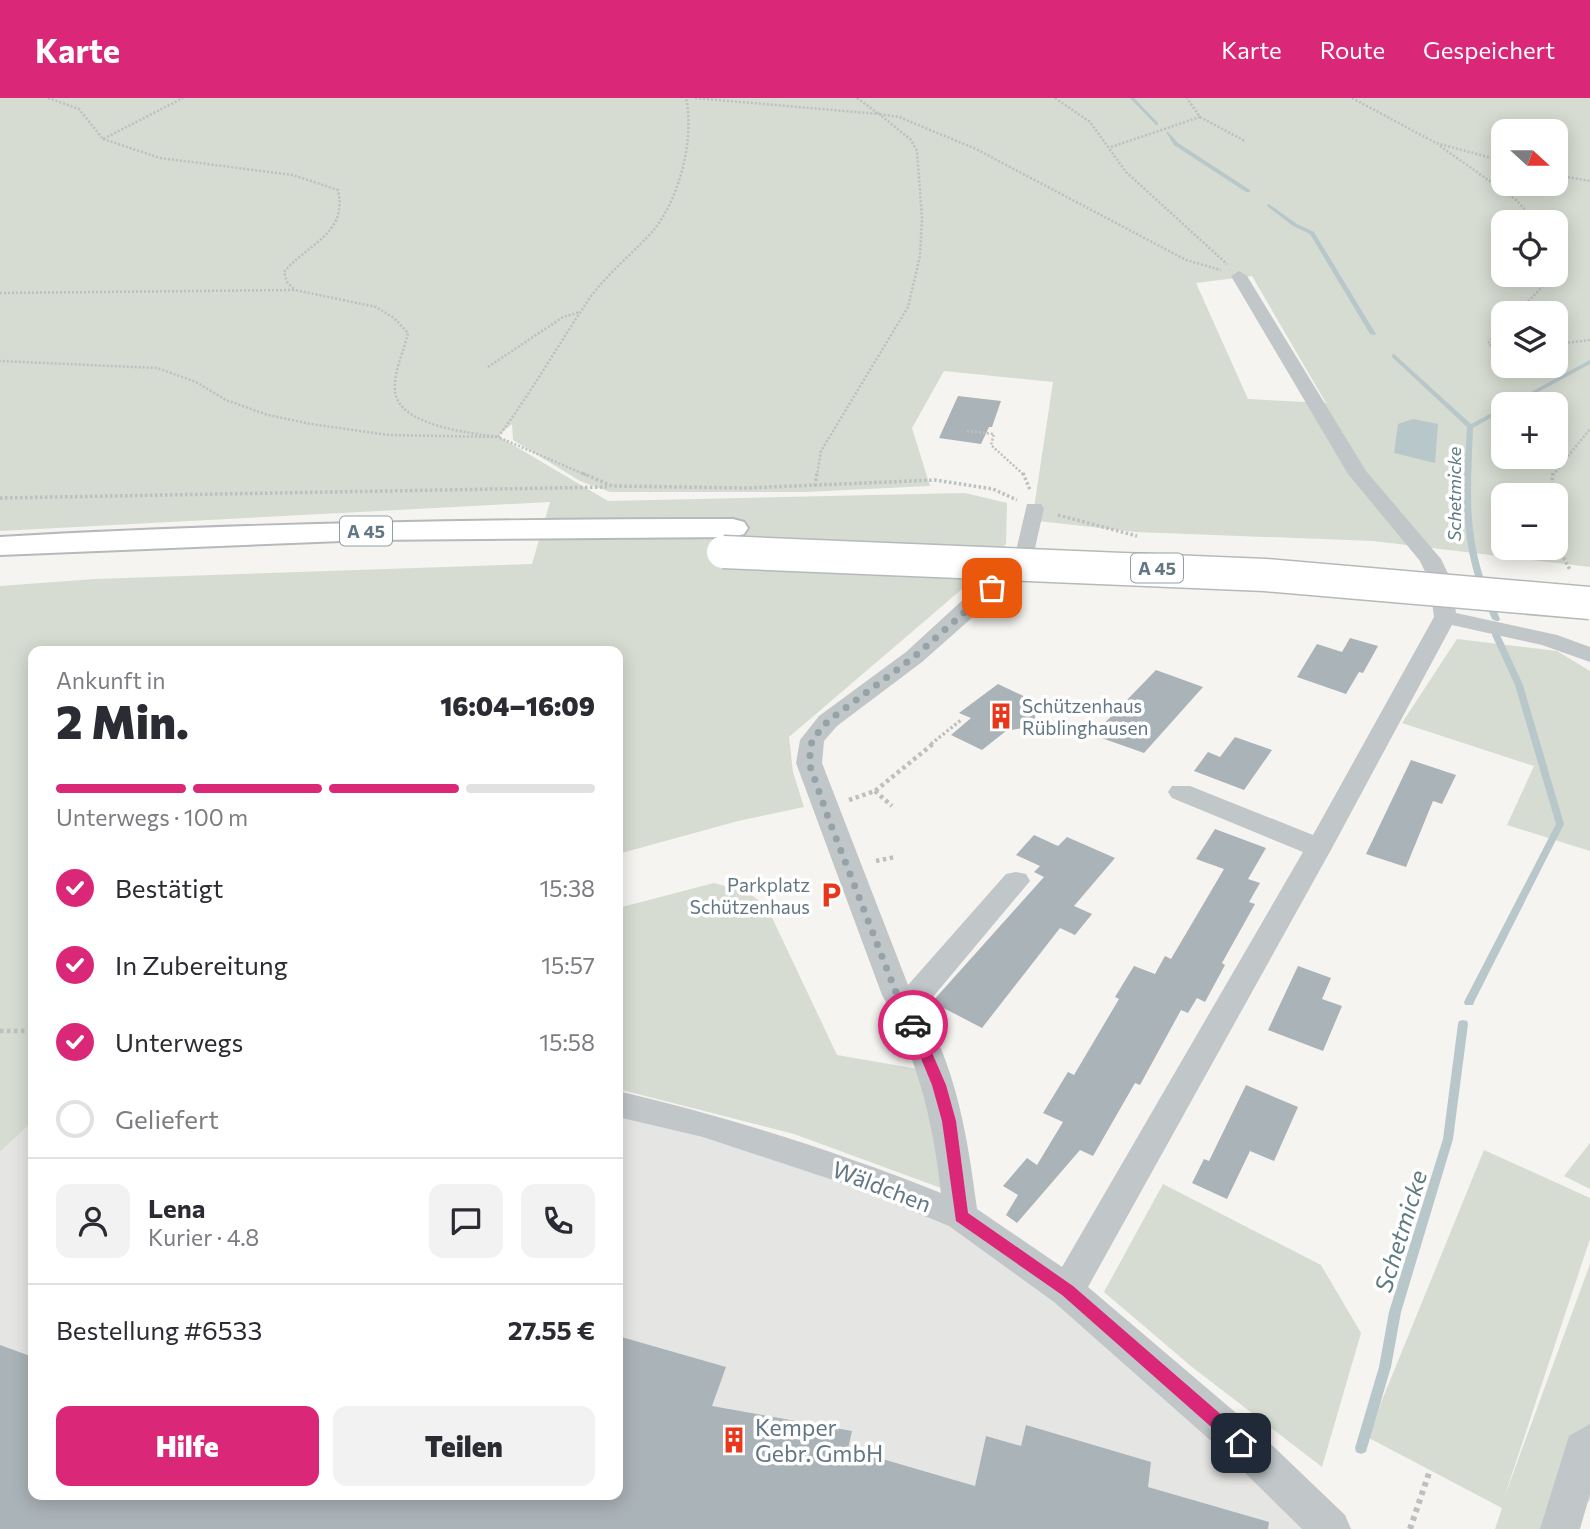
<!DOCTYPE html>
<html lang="de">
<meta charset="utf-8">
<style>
:root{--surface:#fff;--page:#f2f2f3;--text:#2b2b33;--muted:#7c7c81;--line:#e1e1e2;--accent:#db2777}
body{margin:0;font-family:Commissioner,sans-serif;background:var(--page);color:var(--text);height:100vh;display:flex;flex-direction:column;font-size:26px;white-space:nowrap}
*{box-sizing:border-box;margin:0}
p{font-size:23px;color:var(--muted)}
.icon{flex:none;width:38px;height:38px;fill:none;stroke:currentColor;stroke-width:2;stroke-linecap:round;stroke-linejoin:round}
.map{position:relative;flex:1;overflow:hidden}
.details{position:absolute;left:28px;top:548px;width:595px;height:854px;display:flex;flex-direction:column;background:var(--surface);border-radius:14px;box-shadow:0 4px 18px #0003}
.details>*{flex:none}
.needle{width:46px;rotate:111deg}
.buttons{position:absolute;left:1491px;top:21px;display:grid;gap:14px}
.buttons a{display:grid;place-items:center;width:77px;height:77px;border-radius:14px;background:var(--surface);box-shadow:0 4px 18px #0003;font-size:35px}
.pin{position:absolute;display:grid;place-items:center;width:60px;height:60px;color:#fff;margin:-30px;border-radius:14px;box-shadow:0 4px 10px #0006}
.courier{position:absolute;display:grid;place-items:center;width:70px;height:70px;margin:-35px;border:5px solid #db2777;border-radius:50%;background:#fff;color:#222;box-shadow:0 2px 9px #0007}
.summary em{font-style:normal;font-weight:800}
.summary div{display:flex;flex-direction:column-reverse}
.summary{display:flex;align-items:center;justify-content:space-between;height:119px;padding:0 28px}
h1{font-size:46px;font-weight:800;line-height:52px}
.bar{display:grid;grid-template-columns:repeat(4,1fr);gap:10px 7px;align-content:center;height:84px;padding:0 28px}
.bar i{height:9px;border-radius:5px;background:var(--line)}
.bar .selected{background:var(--accent)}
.bar p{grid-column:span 4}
.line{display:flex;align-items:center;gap:18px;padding:0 28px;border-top:2px solid var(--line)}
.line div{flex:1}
.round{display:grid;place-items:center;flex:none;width:74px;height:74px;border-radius:14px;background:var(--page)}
ol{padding:0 28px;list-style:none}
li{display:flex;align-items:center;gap:21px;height:77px}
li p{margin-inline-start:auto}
li .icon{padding:7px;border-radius:50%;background:var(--accent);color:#fff;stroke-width:4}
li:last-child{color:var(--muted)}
li i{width:38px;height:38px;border:4px solid var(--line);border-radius:50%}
.button{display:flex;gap:14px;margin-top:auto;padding:14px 28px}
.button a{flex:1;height:80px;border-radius:14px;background:var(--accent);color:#fff;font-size:28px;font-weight:800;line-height:80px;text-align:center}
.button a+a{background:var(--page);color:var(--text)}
header{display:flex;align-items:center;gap:42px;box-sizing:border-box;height:98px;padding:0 35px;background:var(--accent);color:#fff}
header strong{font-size:33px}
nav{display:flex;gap:38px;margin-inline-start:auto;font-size:24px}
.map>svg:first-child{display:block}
</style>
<header>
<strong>Karte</strong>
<nav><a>Karte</a><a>Route</a><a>Gespeichert</a></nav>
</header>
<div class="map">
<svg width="1590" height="1431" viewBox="0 0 1590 1431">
<rect width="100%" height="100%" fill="#f5f4f0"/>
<polygon fill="#e5e6e4" points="618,1011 961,1118 1331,1431 0,1431 0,1054 33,1023 33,1396 618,1396"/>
<g fill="#d6dcd1" fill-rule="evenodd">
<path d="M0,0H1590V469L1373,443L1136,434L1038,423L1034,410L1053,284L944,273L912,330L930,388L805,394H610L580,383L513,342L512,326L498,338L608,403L965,395L1007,405L1006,446L975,480L789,639L793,674L804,709L738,723L618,756V553H33V1023L0,1054V488L95,481L532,466L550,404L0,433ZM1503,33H1556V86H1503ZM1503,124H1556V177H1503ZM1252,178L1326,305H1325L1248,301L1196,185ZM1503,215H1556V268H1503ZM1503,306H1556V359H1503ZM1503,397H1556V450H1503Z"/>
<polygon points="1457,541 1557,553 1590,573 1590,753 1507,727 1534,668 1402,625"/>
<polygon points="714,785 749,795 767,809 837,957 918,971 960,1097 794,1036 618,991 618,810"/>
<polygon points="1590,1045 1590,1091 1564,1078"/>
<polygon points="1484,1052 1590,1100 1590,1141 1503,1403 1590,1166 1590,1401 1568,1431 1495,1431 1502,1410 1367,1339"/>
<polygon points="1163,1086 1321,1167 1361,1235 1322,1369 1192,1269 1104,1194"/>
</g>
<polygon fill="#b8c7ca" points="1413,321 1438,326 1435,365 1394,355 1398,326"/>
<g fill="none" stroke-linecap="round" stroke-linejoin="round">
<g fill="#b8c7ca" fill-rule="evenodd">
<polygon points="1130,0 1134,0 1158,25 1158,27 1156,27"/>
<polygon points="1166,34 1168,34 1178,45 1250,92 1250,94 1246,94 1174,47"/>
<polygon points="1269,106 1297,126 1314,134 1376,236 1375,237 1370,236 1310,136 1293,128 1267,108 1267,107"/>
<path d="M1394,256L1471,326L1503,309V313L1473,330C1471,389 1466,433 1487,490L1486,492H1480L1479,490C1459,433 1464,388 1467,329L1392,259V257Z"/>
<polygon points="1590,262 1590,266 1516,306 1509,306"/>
<polygon points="1485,500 1488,500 1492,502 1500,521 1499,523 1496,523 1492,521 1484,502"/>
<polygon points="1493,535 1499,535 1500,537 1523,587 1564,726 1474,904 1473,907 1465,907 1464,904 1556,726 1515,587 1492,537"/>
<polygon points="1463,922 1467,923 1468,926 1453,1041 1401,1214 1391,1269 1367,1350 1366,1354 1361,1356 1356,1354 1355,1350 1379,1269 1389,1214 1443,1041 1458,926 1459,923"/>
</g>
</g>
<g fill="#aab3b7">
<polygon points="958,298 1001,303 992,329 989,329 981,346 939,340"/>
<polygon points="1350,540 1378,548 1363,575 1359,574 1346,596 1297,579 1317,546 1342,554"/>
<polygon points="1156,572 1203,589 1144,655 1093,637"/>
<polygon points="998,586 1038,605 1033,628 1006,633 982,652 951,637 971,620 959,615"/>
<polygon points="1235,639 1272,652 1244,692 1194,673 1208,654 1220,659"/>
<polygon points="1411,662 1456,677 1442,706 1433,703 1406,769 1366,756"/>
<polygon points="1215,731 1266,750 1248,781 1260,785 1249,804 1255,806 1222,865 1225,867 1205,904 1197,900 1188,915 1181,912 1140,987 1135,985 1093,1058 1080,1052 1017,1125 1006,1117 1018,1097 1003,1088 1027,1060 1037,1067 1063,1024 1043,1015 1068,974 1074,977 1119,901 1115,899 1134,868 1155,876 1165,858 1171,861 1224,771 1196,761"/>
<polygon points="1034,737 1058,748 1067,739 1115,760 1074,808 1092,816 1075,837 1060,830 982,930 932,904 1044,779 1034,774 1040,768 1016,757"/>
<polygon points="1298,868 1331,880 1322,901 1342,908 1323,953 1268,932"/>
<polygon points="1246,987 1298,1009 1274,1063 1250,1053 1227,1101 1192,1085 1204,1061 1209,1063"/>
<polygon points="618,1238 726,1269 712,1308 852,1333 848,1351 975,1388 986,1338 1021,1348 1026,1327 1151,1364 1148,1389 1269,1424 1268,1431 0,1431 0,1247 33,1259 33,1396 618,1396"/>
</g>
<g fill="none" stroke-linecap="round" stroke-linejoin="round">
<g stroke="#b6b9bc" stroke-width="4">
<path id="motorway" d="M733,421L744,424L748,430L744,436L733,439L366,442L0,457V439C244,425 488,421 733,421Z"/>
</g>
<g stroke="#bdbfc1" stroke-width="2.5" stroke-dasharray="2 2" stroke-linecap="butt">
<polyline points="48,0 79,11 103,41 183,0"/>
<polyline points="695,0 879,16 911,42 917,53 922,120 920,158 908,209 821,353 817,377"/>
<polyline points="857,0 879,16 899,19 976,51 1186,162 1221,172"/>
<polyline points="1055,0 1090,24 1126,74 1227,166"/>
<polyline points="1352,0 1436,45 1503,63"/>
<polyline points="1200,19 1245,43"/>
<path d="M103,41L160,60L293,77L338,92C348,136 308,145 284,174L287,184L294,191"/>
<polyline points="1440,48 1515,101 1537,124"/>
<polyline points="1111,49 1200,19 1187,0"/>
<polyline points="1556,77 1590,83"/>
<path d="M0,195L295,192L376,209L394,220L408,235C404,253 393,275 395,293C398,328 471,335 498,339L388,337L311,326L268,317L226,302L196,284L157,270L0,263"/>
<polyline points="1517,215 1545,186 1546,177"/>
<polyline points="1503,229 1489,243 1489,247 1503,249"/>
<polyline points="1556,246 1590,242"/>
<polyline points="488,269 563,219 580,214"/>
<polyline points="967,333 994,336 991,347 1024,377"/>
<path d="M586,377L498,339C531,295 558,247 589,201C607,176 630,158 651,135C679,104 695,41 686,0"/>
<polyline points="1553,377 1590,331"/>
</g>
<g stroke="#bdbfc1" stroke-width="3.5" stroke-dasharray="2.5 2.5" stroke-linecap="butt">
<polyline points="582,375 612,388 747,390 935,382 993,391 1017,402"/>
<polyline points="1023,375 1030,392"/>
<polyline points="815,388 817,375"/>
<polyline points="1550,397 1553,375"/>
<polyline points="0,400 607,389"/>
<polyline points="1058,417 1137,438"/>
<polyline points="1556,431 1561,455 1570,472"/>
<polyline points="931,646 961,622"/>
</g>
<g stroke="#bdbfc1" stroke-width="4.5" stroke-dasharray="3.5 3.5" stroke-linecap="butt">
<polyline points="875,693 892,708"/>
<polyline points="849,702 875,693 934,645"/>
<polyline points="876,763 895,759"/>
<polyline points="0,933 33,933"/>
</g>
<polyline stroke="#bdbfc1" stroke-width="6" stroke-dasharray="4.5 4.5" stroke-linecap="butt" points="1410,1431 1430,1372"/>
<g fill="#c1c6c8" fill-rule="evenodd">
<path d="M1239,173L1247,178L1366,373L1441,461L1451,482L1456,515L1557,537L1590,549V564L1542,547L1452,527L1332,750L1088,1189L1255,1331L1345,1417L1351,1431H1302L1227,1357L1054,1204L949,1128L854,1089L703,1039L618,1019V993C728,1019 836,1053 941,1095C933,1023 918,960 882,897L796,665L800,642L819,618L906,554L1016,453L1027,406H1041L1044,410L1033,459L1000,495L922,564L837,628L824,643L822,665L908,887L1006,776L1016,774L1026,776L1030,783L922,912C957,972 968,1042 977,1111L1062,1169L1303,754L1172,700L1168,694L1172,688H1190L1313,737L1434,519L1429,482L1420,463L1348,376L1231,178Z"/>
<polygon points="1590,1326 1590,1396 1580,1431 1540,1431 1569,1338"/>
</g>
<use href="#motorway" fill="#fff" fill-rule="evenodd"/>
<g stroke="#b6b9bc" stroke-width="35" stroke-linecap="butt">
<polyline id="motorway-bridge" points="723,454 1265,477 1590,505"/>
</g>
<use href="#motorway-bridge" stroke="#fff" stroke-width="32"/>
</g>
<polygon fill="#db2777" points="913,922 920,927 946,987 956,1023 968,1115 1073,1188 1247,1339 1249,1345 1247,1350 1235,1350 1062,1197 956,1123 942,1023 932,987 907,927"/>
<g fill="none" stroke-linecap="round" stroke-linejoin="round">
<polyline stroke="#95a3a9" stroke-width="7" stroke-dasharray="0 12.6" points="913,927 897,897 829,722 809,665 812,642 828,623 914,559 992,490"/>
</g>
<defs>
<g id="building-bare" transform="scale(2.1)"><path d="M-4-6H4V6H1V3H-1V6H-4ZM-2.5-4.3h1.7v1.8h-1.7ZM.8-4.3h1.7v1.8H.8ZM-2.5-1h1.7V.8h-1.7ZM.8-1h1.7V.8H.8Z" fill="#ea361a" stroke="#fff" stroke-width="2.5" paint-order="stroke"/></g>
<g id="parking-bare" transform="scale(2.1)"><path d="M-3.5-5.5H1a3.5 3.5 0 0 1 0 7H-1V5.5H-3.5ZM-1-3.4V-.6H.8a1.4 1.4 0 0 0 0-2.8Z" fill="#ea361a" stroke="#fff" stroke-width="2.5" paint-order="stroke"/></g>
</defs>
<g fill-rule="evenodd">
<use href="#building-bare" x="1001" y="618"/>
<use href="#parking-bare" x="831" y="797"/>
<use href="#building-bare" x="734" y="1342"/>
</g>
<g text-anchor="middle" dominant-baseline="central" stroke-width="7" stroke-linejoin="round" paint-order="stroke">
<g font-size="18" font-style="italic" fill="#5d7b80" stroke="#fff">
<text transform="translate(1454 396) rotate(-90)">Schetmicke</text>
</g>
<g fill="#fff" stroke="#91a0a8" stroke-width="2">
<rect x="340" y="418.5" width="52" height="29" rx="5"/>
<rect x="1131" y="455.5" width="52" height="29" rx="5"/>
</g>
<g font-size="18" font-weight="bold" fill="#627783">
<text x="366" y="433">A 45</text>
<text x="1157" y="470">A 45</text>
</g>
<g font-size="19" fill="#627783" stroke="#fff" text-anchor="start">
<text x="1022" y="607">Schützenhaus<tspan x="1022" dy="22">Rüblinghausen</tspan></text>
<text x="810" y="786" text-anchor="end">Parkplatz<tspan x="810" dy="22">Schützenhaus</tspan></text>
</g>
<g font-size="23" fill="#627783" stroke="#fff">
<text transform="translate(882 1088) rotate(21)">Wäldchen</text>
</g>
<g font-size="23" fill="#627783" stroke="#fff" text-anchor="start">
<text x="755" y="1329">Kemper<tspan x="755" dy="26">Gebr. GmbH</tspan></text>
</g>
<g font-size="24" font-style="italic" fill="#5d7b80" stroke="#fff">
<text transform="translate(1400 1133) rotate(-73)">Schetmicke</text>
</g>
</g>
</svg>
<div class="buttons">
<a><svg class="needle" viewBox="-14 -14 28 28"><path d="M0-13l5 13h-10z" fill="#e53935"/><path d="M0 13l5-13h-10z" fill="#7c7c81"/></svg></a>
<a><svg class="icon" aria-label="locate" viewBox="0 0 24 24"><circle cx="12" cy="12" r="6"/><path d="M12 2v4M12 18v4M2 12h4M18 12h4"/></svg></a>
<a><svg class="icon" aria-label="layers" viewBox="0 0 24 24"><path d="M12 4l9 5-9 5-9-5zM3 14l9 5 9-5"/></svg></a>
<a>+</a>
<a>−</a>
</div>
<div class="pin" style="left:992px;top:490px;background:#ea580c"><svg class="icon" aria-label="bag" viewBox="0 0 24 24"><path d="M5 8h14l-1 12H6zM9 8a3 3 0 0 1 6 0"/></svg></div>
<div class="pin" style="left:1241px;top:1345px;background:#1f2937"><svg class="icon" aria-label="home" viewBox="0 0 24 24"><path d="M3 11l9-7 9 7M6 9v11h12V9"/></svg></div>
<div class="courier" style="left:913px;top:927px"><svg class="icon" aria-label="car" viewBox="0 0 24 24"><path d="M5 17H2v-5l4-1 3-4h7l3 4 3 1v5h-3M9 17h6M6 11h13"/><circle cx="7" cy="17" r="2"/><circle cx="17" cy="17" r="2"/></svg></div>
<section class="details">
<div class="summary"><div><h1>2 Min.</h1><p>Ankunft in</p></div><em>16:04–16:09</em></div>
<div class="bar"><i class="selected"></i><i class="selected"></i><i class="selected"></i><i></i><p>Unterwegs · 100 m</p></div>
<ol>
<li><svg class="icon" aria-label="check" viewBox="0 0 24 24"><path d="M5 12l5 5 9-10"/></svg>Bestätigt<p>15:38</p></li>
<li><svg class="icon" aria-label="check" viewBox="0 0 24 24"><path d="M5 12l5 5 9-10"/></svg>In Zubereitung<p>15:57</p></li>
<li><svg class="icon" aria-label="check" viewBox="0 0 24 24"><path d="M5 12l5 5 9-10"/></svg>Unterwegs<p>15:58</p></li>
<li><i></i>Geliefert</li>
</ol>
<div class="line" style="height:126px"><a class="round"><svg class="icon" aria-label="person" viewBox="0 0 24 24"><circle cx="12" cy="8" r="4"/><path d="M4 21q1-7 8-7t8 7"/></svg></a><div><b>Lena</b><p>Kurier · 4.8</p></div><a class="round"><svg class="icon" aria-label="chat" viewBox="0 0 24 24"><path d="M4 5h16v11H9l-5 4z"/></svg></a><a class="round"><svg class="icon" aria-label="phone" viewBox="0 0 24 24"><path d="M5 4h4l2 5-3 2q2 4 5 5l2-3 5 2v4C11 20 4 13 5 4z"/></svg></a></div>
<div class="line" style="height:91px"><div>Bestellung #6533</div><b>27.55 €</b></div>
<div class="button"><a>Hilfe</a><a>Teilen</a></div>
</section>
</div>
